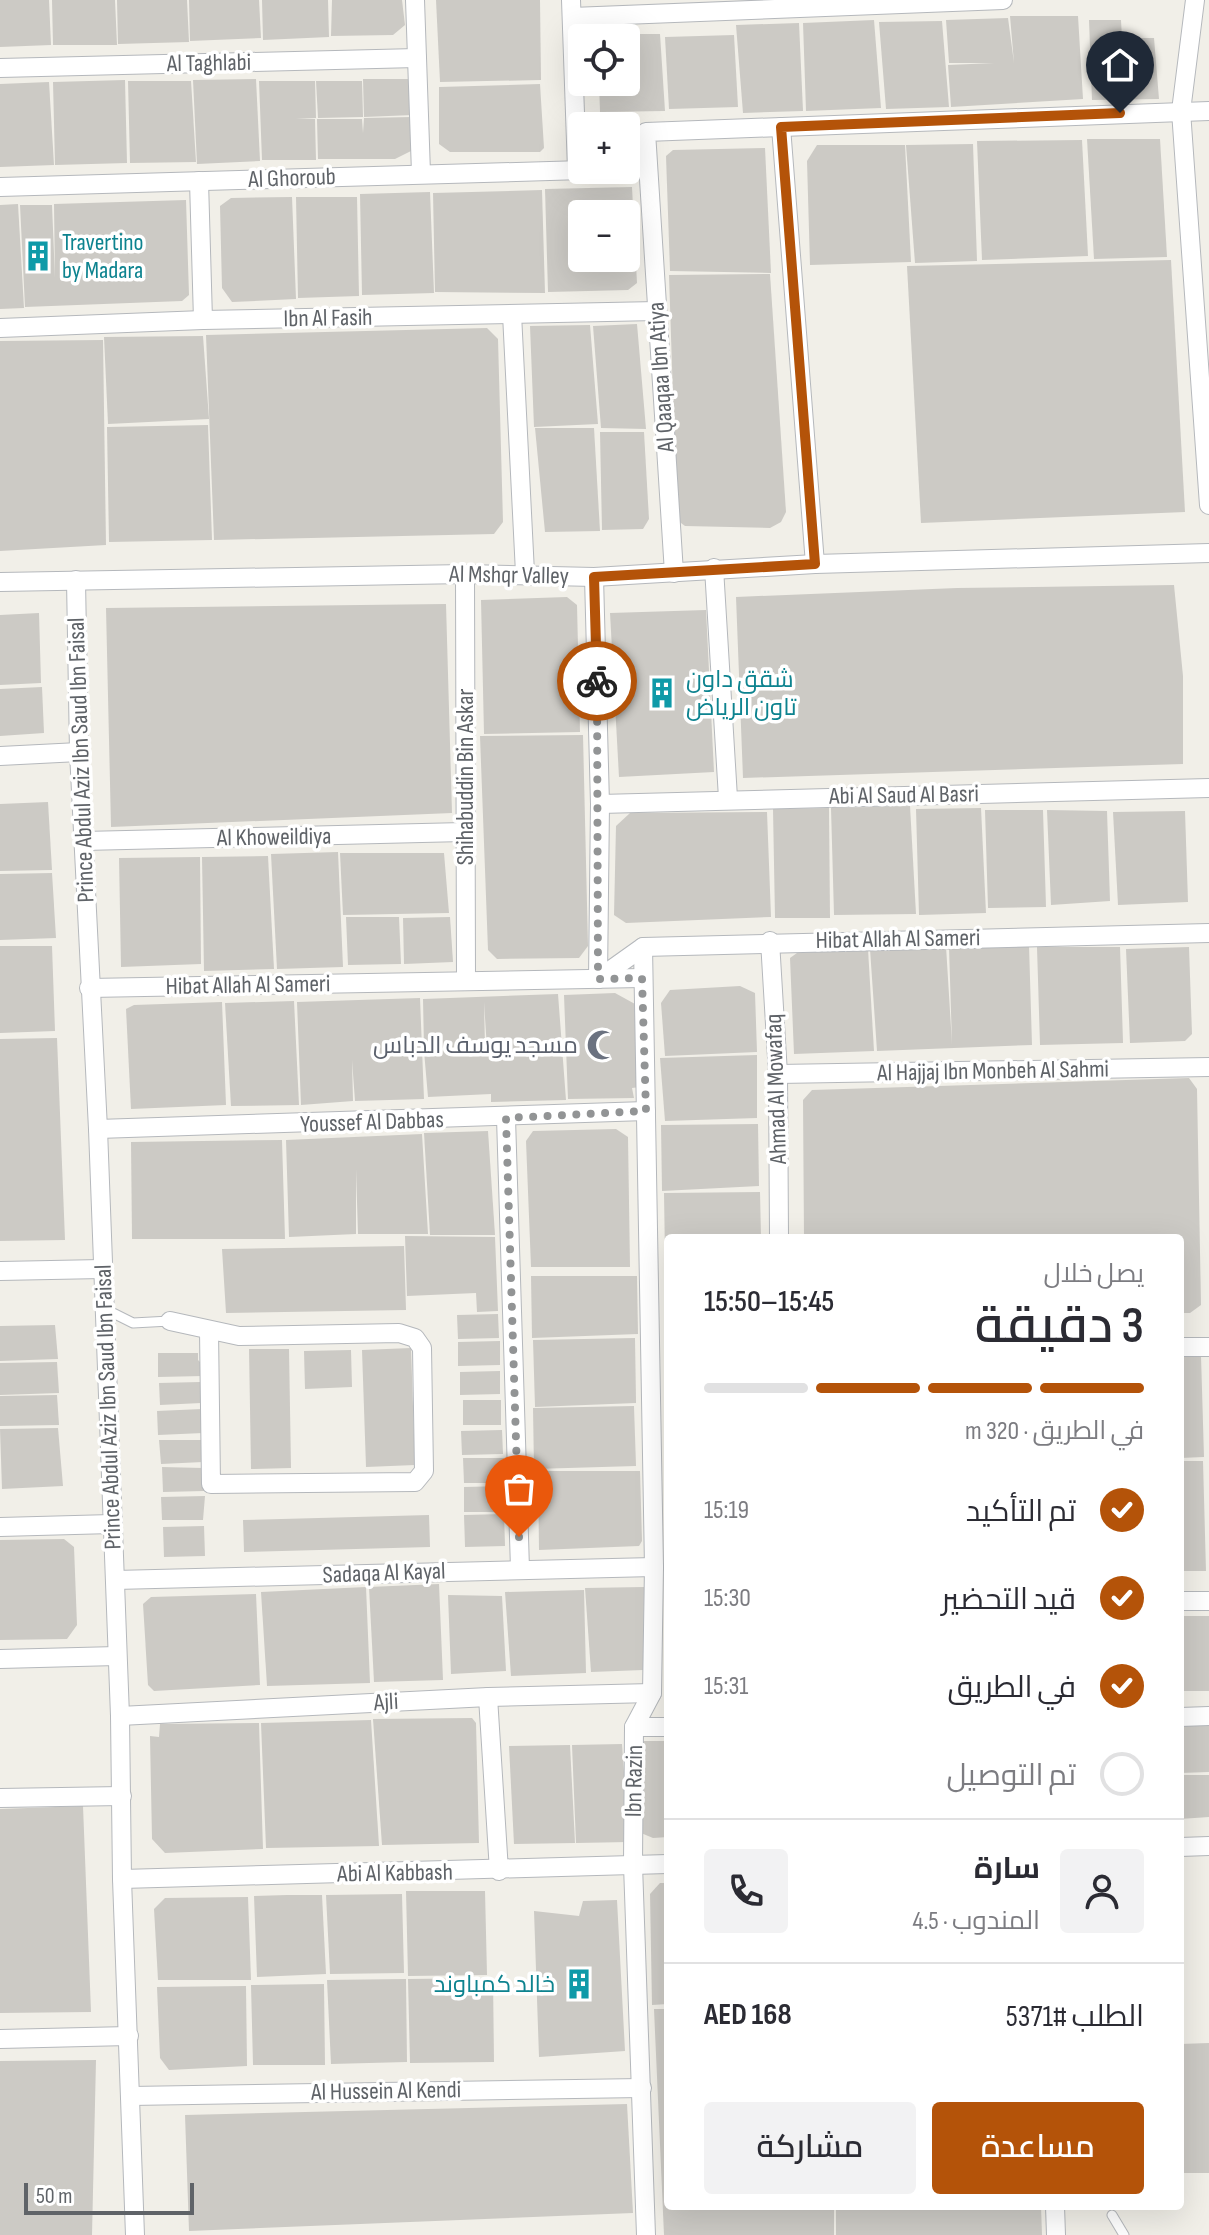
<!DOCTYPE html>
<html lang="ar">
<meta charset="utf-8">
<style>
:root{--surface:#fff;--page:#f2f2f3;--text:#2b2b33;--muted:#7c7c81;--line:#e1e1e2;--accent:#b45309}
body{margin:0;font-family:"Sofia Sans Condensed",Cairo,sans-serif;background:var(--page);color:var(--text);direction:rtl;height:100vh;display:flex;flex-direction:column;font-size:30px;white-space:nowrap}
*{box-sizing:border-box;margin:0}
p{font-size:26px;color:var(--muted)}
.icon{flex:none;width:44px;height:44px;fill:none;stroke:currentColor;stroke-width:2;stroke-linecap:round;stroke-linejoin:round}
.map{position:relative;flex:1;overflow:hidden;direction:ltr}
.panel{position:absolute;left:664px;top:1234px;width:520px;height:976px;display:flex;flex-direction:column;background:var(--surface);border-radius:8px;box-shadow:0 8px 32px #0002;direction:rtl}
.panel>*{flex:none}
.controls{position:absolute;left:568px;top:24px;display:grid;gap:16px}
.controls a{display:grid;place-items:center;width:72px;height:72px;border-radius:8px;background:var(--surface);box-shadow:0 8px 32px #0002;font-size:40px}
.scale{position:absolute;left:24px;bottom:20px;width:170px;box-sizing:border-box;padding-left:8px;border:4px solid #5f6368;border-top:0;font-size:22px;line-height:28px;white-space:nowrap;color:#5f6368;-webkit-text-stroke:6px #fff;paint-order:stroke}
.pin{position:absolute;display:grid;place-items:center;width:68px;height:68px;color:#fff;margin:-82px -34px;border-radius:50% 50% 50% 0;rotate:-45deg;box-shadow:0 0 8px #0007}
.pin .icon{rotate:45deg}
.courier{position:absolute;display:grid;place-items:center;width:80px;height:80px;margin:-40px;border:6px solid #b45309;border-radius:50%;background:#fff;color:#222;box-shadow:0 2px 10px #0007}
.summary em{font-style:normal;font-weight:600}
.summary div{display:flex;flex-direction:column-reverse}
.summary{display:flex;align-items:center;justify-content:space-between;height:136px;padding:0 40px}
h1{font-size:52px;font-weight:600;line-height:60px}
.bar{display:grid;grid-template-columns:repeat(4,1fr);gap:12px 8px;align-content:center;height:96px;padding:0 40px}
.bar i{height:10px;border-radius:6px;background:var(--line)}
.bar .active{background:var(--accent)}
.bar p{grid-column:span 4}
.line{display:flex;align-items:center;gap:20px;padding:0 40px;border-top:2px solid var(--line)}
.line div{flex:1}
.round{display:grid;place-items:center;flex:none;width:84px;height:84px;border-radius:8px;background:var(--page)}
ol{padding:0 40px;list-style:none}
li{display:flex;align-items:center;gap:24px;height:88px}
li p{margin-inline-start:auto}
li .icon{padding:8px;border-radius:50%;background:var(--accent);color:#fff;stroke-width:4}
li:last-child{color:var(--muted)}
li i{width:44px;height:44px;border:4px solid var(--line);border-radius:50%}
.action{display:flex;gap:16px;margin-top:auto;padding:16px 40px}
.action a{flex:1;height:92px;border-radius:8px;background:var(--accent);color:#fff;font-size:32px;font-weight:600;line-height:92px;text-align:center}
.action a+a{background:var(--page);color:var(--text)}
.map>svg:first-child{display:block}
</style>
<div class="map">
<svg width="1209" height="2235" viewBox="0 0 1209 2235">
<rect width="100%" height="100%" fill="#f1efe8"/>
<g fill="#cccac5" fill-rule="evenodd">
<polygon points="0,0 49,0 51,45 0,47"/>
<polygon points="52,0 115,0 117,45 53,45"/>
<polygon points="117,0 187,0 189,42 118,44"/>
<polygon points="189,0 259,0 261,38 190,41"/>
<polygon points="262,0 328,0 329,37 263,40"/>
<polygon points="332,0 402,0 405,25 393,35 331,36"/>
<polygon points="436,0 540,0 541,80 440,82"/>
<polygon points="1010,16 1078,16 1083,99 951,107 948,65 994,63 949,63 946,20 1008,18 1014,63"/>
<polygon points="874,20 881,108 806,111 803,23"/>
<polygon points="1089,20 1121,20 1122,38 1154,38 1159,99 1092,100"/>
<polygon points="942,21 949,107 886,109 879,22"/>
<polygon points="799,23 803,111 743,113 736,25"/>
<polygon points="597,34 660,34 665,111 600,112 599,82 626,82 626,38 597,38"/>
<polygon points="734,35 738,107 669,109 665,37"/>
<polygon points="256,79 260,161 197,164 193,80"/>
<polygon points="363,79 411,79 413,115 364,117"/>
<polygon points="125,80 127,163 55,165 53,82"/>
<polygon points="128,81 191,81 196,162 130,163"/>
<polygon points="259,81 315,81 316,118 296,119 315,119 316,160 262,160"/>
<polygon points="316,81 362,81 363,117 318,118"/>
<polygon points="49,82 54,165 0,167 0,84"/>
<polygon points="540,84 544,148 540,152 450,152 439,144 439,87"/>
<polygon points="412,117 413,150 395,159 318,159 317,119 362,119 363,133 364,118"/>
<polygon points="1087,139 1160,139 1167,257 1094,259"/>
<polygon points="1082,140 1088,256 982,260 977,141"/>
<polygon points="973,144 977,261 915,263 906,145"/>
<polygon points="817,145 905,145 911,262 810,265 807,161"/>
<polygon points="765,148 771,273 670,271 666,156 673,150"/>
<path d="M632,187L637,283L628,290L548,292L545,189ZM582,214H626V258H582Z"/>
<polygon points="542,190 545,293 435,292 433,193"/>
<polygon points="430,192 434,293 362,295 360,194"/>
<polygon points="292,197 296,299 232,302 222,288 220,206 231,198"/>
<polygon points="296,197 357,197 359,296 298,298"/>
<polygon points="186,200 189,295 182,301 25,307 20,205 52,205 55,278 54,204"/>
<polygon points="18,204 24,308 0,309 0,205"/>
<polygon points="1171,260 1185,512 921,523 907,266"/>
<polygon points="770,274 786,512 781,522 770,528 685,526 677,520 669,275"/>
<polygon points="637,324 646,429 601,428 593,326"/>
<polygon points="590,325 598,424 534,427 530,326"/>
<polygon points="487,328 498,339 503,522 494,534 214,540 206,335"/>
<polygon points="203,336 209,419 108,424 104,337"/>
<polygon points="103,340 106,545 0,551 0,341"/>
<polygon points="208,425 212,540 109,542 107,427"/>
<polygon points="535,428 594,428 600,531 545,532"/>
<polygon points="600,432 644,432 649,519 643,529 602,530"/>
<polygon points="1174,585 1183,676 1183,764 743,778 736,597 957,588"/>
<polygon points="567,597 577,605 580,732 484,734 481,600"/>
<polygon points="446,604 452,813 111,827 106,608"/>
<polygon points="706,610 714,772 619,777 610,613"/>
<polygon points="39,613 41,683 0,685 0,615"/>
<polygon points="42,687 44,733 0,736 0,689"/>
<polygon points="583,735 588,946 579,958 497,959 488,950 480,736"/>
<polygon points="48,802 52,870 0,871 0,804"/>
<polygon points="910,806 916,914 834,915 831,808"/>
<polygon points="829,808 830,918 775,918 773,809"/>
<polygon points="981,808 986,913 919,915 916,809"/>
<polygon points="985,810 1043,810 1046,907 988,908"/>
<polygon points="1047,810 1107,811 1110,901 1051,905"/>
<polygon points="1185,811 1188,902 1118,905 1113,812"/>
<polygon points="767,812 771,917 626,923 614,915 616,826 630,813"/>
<polygon points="338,852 343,967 277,969 271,854"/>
<polygon points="340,853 444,853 449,913 343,915"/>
<polygon points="268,856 274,969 204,971 202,857"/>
<polygon points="200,857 201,964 121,967 119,858"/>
<polygon points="52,873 56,938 0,940 0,874"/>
<polygon points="346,917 399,917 401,964 348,965"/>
<polygon points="450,917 453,962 404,964 403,918"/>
<polygon points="1029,945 1032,1045 877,1051 870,949 946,946 952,1044 949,947"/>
<polygon points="0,946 52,946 55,1031 0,1033"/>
<polygon points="1037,947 1120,947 1123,1043 1040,1045"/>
<polygon points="1189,947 1192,1034 1185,1041 1130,1043 1126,949"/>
<polygon points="868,949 874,1051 794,1054 790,958 797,953"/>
<polygon points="740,986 755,993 757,1052 665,1056 661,1003 670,990"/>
<polygon points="615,993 635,1004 640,1087 632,1088 634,1098 568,1099 564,995"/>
<polygon points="558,994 566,1100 491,1102 491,1094 428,1097 424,1051 487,1049 484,1002 485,1047 424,1048 423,999"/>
<polygon points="420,998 424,1099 355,1101 352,1060 353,1101 301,1105 297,1002"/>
<polygon points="294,1001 299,1105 231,1106 225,1003"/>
<polygon points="222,1002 226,1105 131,1109 126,1009 134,1005"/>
<polygon points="57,1038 65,1240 0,1241 0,1039"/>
<polygon points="757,1055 757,1118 665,1121 660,1058"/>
<polygon points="1189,1078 1197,1089 1201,1305 1190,1313 1180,1313 1180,1238 804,1238 803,1100 812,1090"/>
<polygon points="758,1124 759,1186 662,1191 661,1125"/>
<polygon points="616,1129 628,1137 630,1267 531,1267 526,1141 533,1131"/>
<polygon points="488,1131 495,1235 430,1235 424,1133"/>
<polygon points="422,1134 428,1234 358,1234 356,1169 356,1234 289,1237 286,1140"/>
<polygon points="282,1140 285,1239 132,1239 131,1142"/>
<polygon points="760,1192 761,1238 668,1238 665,1257 664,1193"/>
<polygon points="405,1236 495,1237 498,1311 477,1312 476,1293 407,1296"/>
<polygon points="404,1246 406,1310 226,1313 222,1249"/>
<polygon points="531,1276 637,1276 638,1334 532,1338"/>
<polygon points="498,1314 499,1338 458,1339 457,1315"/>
<polygon points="55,1325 58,1359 0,1361 0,1326"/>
<polygon points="635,1338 636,1403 535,1407 533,1340"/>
<polygon points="500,1341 500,1365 458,1366 458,1342"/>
<polygon points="411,1348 415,1465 366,1467 362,1350"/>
<polygon points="249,1349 289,1349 291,1468 251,1469"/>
<polygon points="351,1350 352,1387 305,1389 304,1351"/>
<polygon points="1180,1352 1201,1356 1204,1457 1180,1458"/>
<polygon points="158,1353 198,1353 198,1360 204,1366 203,1376 158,1377"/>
<polygon points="57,1362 59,1393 0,1395 0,1363"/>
<polygon points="500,1371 500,1394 460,1395 460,1372"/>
<polygon points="200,1382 201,1403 160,1405 159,1383"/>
<polygon points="57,1395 59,1425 0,1426 0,1396"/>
<rect x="463" y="1400" width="38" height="25"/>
<polygon points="634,1406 636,1466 534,1469 533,1408"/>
<polygon points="202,1409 203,1433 158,1435 157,1411"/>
<polygon points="58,1428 63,1486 2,1489 0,1429"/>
<polygon points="502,1430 503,1454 462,1455 461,1431"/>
<polygon points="159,1440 203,1440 203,1462 161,1464"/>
<polygon points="463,1458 504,1458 505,1483 464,1483"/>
<polygon points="1180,1461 1203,1461 1206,1571 1180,1571"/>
<polygon points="162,1467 203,1468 204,1491 163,1492"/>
<polygon points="538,1471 640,1471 642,1541 639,1546 539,1550"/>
<polygon points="504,1486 504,1512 464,1512 464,1487"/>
<polygon points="205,1496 203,1520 162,1520 161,1497"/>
<polygon points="504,1514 505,1546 465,1547 464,1515"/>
<polygon points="429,1515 430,1547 244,1552 243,1520"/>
<polygon points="204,1526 205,1556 164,1557 163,1527"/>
<polygon points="64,1539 74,1547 77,1625 67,1639 0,1640 0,1540"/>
<polygon points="439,1584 443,1680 374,1682 369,1587"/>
<polygon points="366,1587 370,1683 267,1686 261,1592"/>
<polygon points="644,1587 643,1670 591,1672 585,1588"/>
<polygon points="584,1590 586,1673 511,1676 505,1592"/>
<polygon points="256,1594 260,1685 154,1691 148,1685 143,1604 151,1597"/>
<polygon points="448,1595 502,1596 506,1671 451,1674"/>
<rect x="1180" y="1616" width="29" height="75"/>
<polygon points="472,1718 476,1723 479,1843 382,1845 373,1719"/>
<polygon points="371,1720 379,1846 266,1848 261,1723"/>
<polygon points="259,1723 263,1849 165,1853 152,1839 150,1736 159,1737 160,1724"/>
<polygon points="1209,1724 1209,1772 1180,1773 1180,1725"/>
<polygon points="642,1741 668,1741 668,1837 653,1838 641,1833"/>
<polygon points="622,1744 629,1842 576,1843 572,1745"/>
<polygon points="570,1745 575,1843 514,1844 509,1746"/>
<polygon points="1180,1775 1209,1775 1209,1817 1180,1819"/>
<polygon points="83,1806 91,2012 0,2013 0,1809"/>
<polygon points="660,1883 668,1883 668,2004 652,2005 650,1894"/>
<polygon points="406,1891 485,1891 487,1975 408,1976"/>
<polygon points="402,1894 404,1973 330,1974 326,1895"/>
<polygon points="287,1895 322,1895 326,1974 257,1977 254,1896"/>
<polygon points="248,1897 251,1980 158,1980 154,1909 165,1898"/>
<polygon points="617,1900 625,2051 539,2057 534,1911 579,1916 583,1901"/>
<polygon points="493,1978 494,2062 410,2063 408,1979"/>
<polygon points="406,1979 407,2062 331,2064 327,1980"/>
<polygon points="324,1984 325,2065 253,2065 251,1985"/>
<polygon points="246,1986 247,2066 169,2070 160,2058 157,1987"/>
<polygon points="654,2009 668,2009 668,2206 834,2206 834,2235 664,2235"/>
<polygon points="1209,2043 1209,2173 1180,2173 1180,2044"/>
<polygon points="96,2060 92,2235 0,2235 0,2061"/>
<polygon points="627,2104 633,2213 189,2231 185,2115"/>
<polygon points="836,2206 1041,2206 1042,2235 836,2235"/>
</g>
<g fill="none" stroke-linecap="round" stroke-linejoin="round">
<g stroke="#b5b8bc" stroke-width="11">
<g id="service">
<polyline points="105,1309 133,1323 170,1321"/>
<polyline points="1112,2215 1124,2235"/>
</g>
</g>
<g stroke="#b5b8bc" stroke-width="20">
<g id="minor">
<polyline points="415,0 421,173"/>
<polyline points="571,0 577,170"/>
<polyline points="1195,0 1181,111 1209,505"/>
<polyline points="572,17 1003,0"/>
<polyline points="0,68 417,58"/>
<polyline points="781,127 815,564"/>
<polyline points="626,169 647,168"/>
<polyline points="199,181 203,320"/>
<polyline points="0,187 583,170"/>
<polyline points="512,314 525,573"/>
<polyline points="0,328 203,320 657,311"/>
<polyline points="714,568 728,798"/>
<polyline points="674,573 646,132 1209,111"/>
<polyline points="465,574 466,979"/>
<polyline points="594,577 600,804 598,979"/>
<polyline points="76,580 79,752 98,1129 120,1716 122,1879 135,2235"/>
<polyline points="0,582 465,574 594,577 815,564 1209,553"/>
<polyline points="0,756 79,752"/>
<polyline points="600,804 1209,788"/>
<polyline points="83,841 464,832"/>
<polyline points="770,941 778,1074 779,1238"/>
<polyline points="643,947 654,1567 652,1693 634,1727 633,1865 646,2235"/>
<polyline points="598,979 643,947 1209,933"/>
<polyline points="89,988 642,978"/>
<polyline points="778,1074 1209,1067"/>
<polyline points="506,1118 520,1569"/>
<polyline points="98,1129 646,1111"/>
<polyline points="0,1271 102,1269"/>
<polyline points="170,1321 239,1336 399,1333 415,1338 422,1348 424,1471 415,1482 211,1484 209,1331"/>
<polyline points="1180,1347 1209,1347"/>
<polyline points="0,1527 112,1524"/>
<polyline points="115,1580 654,1567"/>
<polyline points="1180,1601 1209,1601"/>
<polyline points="0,1659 117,1656"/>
<polyline points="488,1697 499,1871"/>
<polyline points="120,1716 488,1697 652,1693"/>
<polyline points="1180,1717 1209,1716"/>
<polyline points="634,1727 668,1727"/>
<polyline points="0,1798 122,1796"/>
<polyline points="1180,1847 1209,1846"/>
<polyline points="122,1879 668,1864"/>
<polyline points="0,2039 129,2036"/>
<polyline points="130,2096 642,2088"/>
<polyline points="1055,2206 1056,2235"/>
</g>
</g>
<use href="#service" stroke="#fff" stroke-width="9"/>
<use href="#minor" stroke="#fff" stroke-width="18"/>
</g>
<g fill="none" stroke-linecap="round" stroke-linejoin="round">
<polyline stroke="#929495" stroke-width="8" stroke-dasharray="0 14.4" points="519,1537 506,1118 646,1111 642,978 598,979 597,681"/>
<polyline stroke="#b45309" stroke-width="10" points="597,681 594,577 815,564 781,127 1120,113"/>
</g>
<defs>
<g id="building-bare" transform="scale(2.4)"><path d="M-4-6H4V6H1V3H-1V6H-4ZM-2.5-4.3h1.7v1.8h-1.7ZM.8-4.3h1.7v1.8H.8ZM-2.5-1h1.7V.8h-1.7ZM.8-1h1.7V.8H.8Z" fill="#0f9aa8" stroke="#fff" stroke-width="2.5" paint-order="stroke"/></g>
<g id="mosque-bare" transform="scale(2.4)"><path d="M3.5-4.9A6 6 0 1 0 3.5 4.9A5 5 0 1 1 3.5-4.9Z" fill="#6b7280" stroke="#fff" stroke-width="2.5" paint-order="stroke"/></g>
</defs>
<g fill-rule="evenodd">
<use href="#building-bare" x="38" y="256"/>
<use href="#building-bare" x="662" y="693"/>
<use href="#mosque-bare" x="602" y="1045"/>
<use href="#building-bare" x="579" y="1984"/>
</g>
<g text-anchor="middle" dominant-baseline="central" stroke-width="7" stroke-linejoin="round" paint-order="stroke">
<g font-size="24" fill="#5f6368" stroke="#fff">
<text transform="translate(209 63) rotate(-1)">Al Taghlabi</text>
<text transform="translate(292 178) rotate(-2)">Al Ghoroub</text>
<text transform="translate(328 318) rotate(-1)">Ibn Al Fasih</text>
<text transform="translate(661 377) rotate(-94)">Al Qaaqaa Ibn Atiya</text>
<text transform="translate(509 575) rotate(1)">Al Mshqr Valley</text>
<text transform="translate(81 760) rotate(-92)">Prince Abdul Aziz Ibn Saud Ibn Faisal</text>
<text transform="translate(465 777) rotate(-90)">Shihabuddin Bin Askar</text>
<text transform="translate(904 795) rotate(-1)">Abi Al Saud Al Basri</text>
<text transform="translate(274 837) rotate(-1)">Al Khoweildiya</text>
<text transform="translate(898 939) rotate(-1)">Hibat Allah Al Sameri</text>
<text transform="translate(248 985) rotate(-1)">Hibat Allah Al Sameri</text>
<text transform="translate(993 1071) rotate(-1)">Al Hajjaj Ibn Monbeh Al Sahmi</text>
<text transform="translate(776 1089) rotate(-92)">Ahmad Al Mowafaq</text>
<text transform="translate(372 1122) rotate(-2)">Youssef Al Dabbas</text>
<text transform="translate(108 1407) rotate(-92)">Prince Abdul Aziz Ibn Saud Ibn Faisal</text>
<text transform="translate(384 1573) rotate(-2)">Sadaqa Al Kayal</text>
<text transform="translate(386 1702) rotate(-3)">Ajli</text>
<text transform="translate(634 1781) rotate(-89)">Ibn Razin</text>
<text transform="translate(395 1873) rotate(-1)">Abi Al Kabbash</text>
<text transform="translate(386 2091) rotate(-1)">Al Hussein Al Kendi</text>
</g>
<g font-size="24" fill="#0d838f" stroke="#fff" text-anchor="start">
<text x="62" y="242">Travertino<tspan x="62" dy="28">by Madara</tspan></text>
<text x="686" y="679">شقق داون<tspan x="686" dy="28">تاون الرياض</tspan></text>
<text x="555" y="1984" text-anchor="end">خالد كمباوند</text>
</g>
<g font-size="24" fill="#5b616d" stroke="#fff" text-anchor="end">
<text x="578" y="1045">مسجد يوسف الدباس</text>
</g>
</g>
</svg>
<div class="controls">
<a><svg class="icon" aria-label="locate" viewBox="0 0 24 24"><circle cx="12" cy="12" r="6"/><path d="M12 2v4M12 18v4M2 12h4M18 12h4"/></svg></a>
<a>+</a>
<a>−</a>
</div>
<div class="scale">50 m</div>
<div class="pin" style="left:519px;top:1537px;background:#ea580c"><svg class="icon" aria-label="bag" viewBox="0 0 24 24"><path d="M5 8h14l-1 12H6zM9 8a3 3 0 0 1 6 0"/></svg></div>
<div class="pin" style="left:1120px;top:113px;background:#1f2937"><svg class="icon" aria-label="home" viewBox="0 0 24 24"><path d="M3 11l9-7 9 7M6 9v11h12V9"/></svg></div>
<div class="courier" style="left:597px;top:681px"><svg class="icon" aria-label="bike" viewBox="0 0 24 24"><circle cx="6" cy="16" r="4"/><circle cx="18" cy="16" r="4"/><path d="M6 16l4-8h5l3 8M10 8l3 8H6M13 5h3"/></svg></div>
<section class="panel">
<div class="summary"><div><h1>3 دقيقة</h1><p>يصل خلال</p></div><em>15:45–15:50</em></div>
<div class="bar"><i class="active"></i><i class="active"></i><i class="active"></i><i></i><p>في الطريق · 320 m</p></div>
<ol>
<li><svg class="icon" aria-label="check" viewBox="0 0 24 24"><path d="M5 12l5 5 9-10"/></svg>تم التأكيد<p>15:19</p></li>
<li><svg class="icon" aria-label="check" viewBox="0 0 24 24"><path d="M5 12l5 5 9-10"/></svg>قيد التحضير<p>15:30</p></li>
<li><svg class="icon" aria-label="check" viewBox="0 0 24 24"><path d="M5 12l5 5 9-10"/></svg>في الطريق<p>15:31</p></li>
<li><i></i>تم التوصيل</li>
</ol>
<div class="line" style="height:144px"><a class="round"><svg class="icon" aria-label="person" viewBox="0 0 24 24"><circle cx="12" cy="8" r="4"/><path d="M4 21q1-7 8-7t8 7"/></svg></a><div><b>سارة</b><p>المندوب · 4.5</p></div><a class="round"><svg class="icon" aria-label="phone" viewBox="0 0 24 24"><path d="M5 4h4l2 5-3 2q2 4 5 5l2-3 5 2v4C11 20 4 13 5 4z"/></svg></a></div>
<div class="line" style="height:104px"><div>الطلب #5371</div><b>AED 168</b></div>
<div class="action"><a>مساعدة</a><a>مشاركة</a></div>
</section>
</div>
